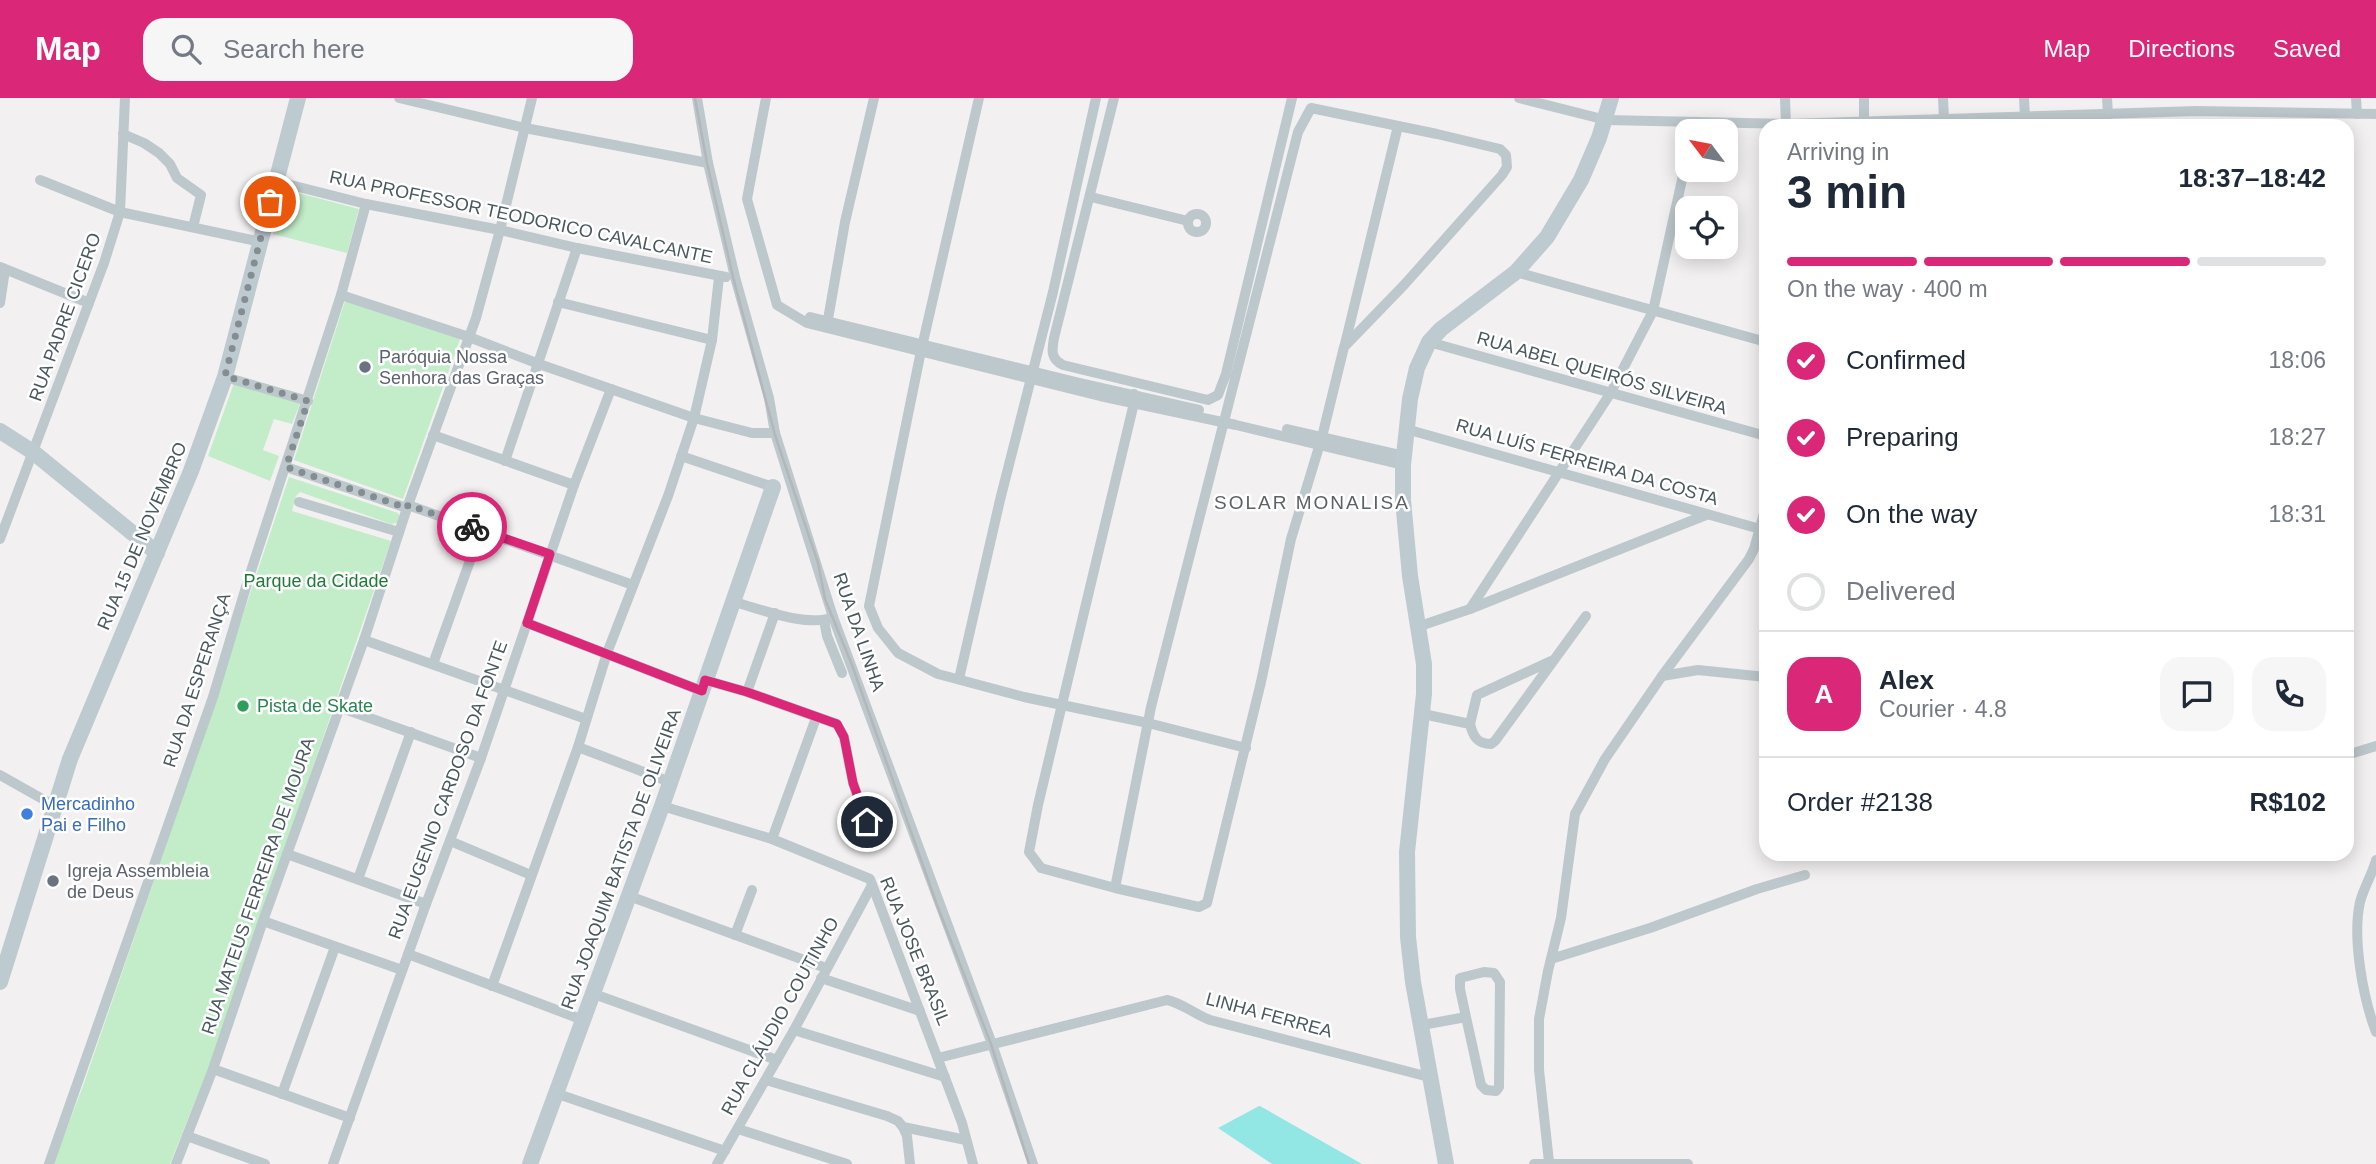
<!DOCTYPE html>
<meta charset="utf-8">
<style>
:root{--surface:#fff;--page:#f6f6f7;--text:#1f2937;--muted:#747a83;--line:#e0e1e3;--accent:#db2777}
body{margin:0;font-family:Helvetica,sans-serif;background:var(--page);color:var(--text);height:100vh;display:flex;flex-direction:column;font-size:26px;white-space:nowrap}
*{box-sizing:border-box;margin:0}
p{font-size:23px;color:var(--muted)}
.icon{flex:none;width:38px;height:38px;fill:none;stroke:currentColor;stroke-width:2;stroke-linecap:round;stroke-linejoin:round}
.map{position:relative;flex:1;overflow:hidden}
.details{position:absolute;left:1759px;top:21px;width:595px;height:742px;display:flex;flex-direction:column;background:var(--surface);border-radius:21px;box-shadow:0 4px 18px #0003}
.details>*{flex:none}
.needle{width:46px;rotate:302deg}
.controls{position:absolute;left:1675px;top:21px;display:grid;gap:14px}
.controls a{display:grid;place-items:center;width:63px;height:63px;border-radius:14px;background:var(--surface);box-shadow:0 4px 18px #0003;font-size:35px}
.pin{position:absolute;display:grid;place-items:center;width:60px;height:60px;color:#fff;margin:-30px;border:4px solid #fff;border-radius:50%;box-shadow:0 2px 7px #0007}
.courier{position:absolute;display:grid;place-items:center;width:70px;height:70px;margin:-35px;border:5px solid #db2777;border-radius:50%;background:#fff;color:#222;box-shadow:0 2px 9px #0007}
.summary em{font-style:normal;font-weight:700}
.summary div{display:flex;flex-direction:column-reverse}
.summary{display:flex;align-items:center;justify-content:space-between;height:119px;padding:0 28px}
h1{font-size:46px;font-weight:700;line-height:52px}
.bar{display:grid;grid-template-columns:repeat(4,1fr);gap:10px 7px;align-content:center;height:84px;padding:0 28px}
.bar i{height:9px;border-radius:5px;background:var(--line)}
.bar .on{background:var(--accent)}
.bar p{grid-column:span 4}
.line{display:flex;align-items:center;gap:18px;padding:0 28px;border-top:2px solid var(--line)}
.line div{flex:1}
.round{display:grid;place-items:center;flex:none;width:74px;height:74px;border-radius:21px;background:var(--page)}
ol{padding:0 28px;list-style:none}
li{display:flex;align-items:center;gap:21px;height:77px}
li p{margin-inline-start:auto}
li .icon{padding:7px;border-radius:50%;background:var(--accent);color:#fff;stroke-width:4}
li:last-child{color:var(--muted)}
li i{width:38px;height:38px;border:4px solid var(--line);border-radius:50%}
header{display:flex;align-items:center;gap:42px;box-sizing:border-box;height:98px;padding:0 35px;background:var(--accent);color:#fff}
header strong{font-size:33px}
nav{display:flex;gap:38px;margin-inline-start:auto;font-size:24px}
.search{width:490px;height:63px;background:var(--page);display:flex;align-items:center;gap:18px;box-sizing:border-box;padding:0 24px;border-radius:21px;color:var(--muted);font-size:26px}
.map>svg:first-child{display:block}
</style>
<header>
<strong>Map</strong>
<div class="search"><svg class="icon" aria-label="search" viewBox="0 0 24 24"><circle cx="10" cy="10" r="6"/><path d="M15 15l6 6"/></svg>Search here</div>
<nav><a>Map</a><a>Directions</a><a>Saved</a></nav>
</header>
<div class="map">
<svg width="2376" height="1066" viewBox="0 0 2376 1066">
<rect width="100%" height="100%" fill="#f2f0f1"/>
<g fill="#c2edc8">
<polygon points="283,91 359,111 347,155 273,136"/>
<polygon points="345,203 460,241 403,401 294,362"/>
<polygon points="234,285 300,305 292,326 274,321 263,352 279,358 270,383 208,358"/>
<polygon points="289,379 398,415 400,420 397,425 391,426 300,394 296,398 292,413 391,443 212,961 170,1066 53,1066 83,988 164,753"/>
</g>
<polygon fill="#92e7e5" points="1259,1008 1260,1008 1362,1066 1272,1066 1218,1030"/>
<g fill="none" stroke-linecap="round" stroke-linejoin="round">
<g stroke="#bdc8cc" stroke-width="10">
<polyline points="399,0 525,30 708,65"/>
<polyline points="697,0 708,65 735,179 769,300 775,335 833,519 992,946 1033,1066"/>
<polyline points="766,0 747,101 777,207 807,225 1100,298 1236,327 1403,367"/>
<polyline points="979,0 921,253 869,508 878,530 898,555 938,576 1024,599 1148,625 1246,650"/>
<path d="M1114,0L1054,240C1052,251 1050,261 1063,267L1208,302L1218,297L1226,276L1292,0"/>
<polyline points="1519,0 1606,22 1786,26 2196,13 2376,16"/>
<polyline points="1785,0 1786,26"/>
<polyline points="1943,0 1944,21"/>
<polyline points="2024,0 2025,19"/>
<polyline points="2107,0 2108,17"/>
<polyline points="2356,0 2357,16"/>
<polyline points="1864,28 1864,0"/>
<polyline points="123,36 144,45 159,55 170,66 177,80 201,97 193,129"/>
<polyline points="40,82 120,114 261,144"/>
<polyline points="275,83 366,106 500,132 577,150 726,179"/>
<polyline points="1091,99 1188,123"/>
<circle cx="1197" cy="125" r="9"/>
<polyline points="0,169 89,205"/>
<polyline points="1516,174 1766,244"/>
<polyline points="341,197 469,239 539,266 694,320 752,335 775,335"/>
<polyline points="558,204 712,242"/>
<polyline points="0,205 5,172"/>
<polyline points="810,219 1080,285 1199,312"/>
<polyline points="827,227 845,124 874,0"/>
<polyline points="1429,244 1766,338"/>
<polyline points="1345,246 1398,28"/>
<polyline points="225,279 308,303"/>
<polyline points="1287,331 1405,358"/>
<polyline points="1406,331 1760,431"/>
<polyline points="433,337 574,387"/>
<polyline points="681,358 773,389"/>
<polyline points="505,363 577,150"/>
<polyline points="286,369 407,410"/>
<polyline points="299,404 399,434"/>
<polyline points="408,407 633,487"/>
<polyline points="0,441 104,165 120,114 125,0"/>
<path d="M734,504C761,511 807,530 833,519"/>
<polyline points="1470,511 1610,296 1653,213 1687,59"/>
<polyline points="824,522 827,538 842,575"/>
<polyline points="527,525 702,593"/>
<polyline points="1420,528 1470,511 1706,417"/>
<polyline points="364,542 586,621"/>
<polyline points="433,566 481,432"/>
<polyline points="1662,578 1698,572 1766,579"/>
<polyline points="959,581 1000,402 1053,194 1096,0"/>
<polyline points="705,582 747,594 837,626 844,639 853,685 872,740"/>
<polyline points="747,594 775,515"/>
<polyline points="339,609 481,660"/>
<path d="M1423,616L1470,626C1473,638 1477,646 1491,646L1495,643L1586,518"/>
<polyline points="1470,626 1477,597 1551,563"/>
<polyline points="578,649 670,684"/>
<polyline points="2347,657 2376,648"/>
<polyline points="0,677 55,708"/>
<polyline points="662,708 772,741 870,781 962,1025 973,1066"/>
<polyline points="772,741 816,620"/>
<polyline points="450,743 531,777"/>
<polyline points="287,756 426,806"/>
<path d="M2376,762C2372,777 2364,789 2360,804C2352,840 2363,900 2376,934"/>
<polyline points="358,781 411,634"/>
<polyline points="1115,790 1151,609 1298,34 1311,10 1437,36 1500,51 1506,57 1507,69 1502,77 1404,187 1344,249 1322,339 1291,441 1261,584 1207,805 1199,809 1115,790 1041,770 1029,754 1038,707 1134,305 1134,296"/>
<polyline points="629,798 826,870"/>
<polyline points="263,823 402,872"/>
<polyline points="735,837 752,792"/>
<polyline points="408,856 583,922"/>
<polyline points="1551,861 1650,830 1757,791 1805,777"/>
<polyline points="821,880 920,913"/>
<polyline points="492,888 578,649 607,555 668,398 694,320 712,242 719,179"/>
<polyline points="594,896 777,962"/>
<polyline points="1422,927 1466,919 1481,987 1486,992 1496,993 1499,989 1500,884 1494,875 1484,874 1460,880 1460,891 1466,919"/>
<polyline points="794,932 945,979"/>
<path d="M938,960L1167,902C1182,905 1196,917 1210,922L1429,979"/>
<polyline points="213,971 350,1020"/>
<polyline points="766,982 887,1018 898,1023 903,1029 966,1042"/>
<polyline points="555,995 725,1053"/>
<polyline points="282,996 335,849"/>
<polyline points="903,1029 907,1038 910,1066"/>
<polyline points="738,1031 847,1066"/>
<polyline points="187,1038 265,1066"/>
<polyline points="1549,1064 1539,972 1539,921 1548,873 1561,820 1575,716 1605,661 1662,578 1749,461 1754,451 1766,408"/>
<polyline points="49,1066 213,599 249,479 341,197 366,106"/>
<polyline points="176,1066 213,971 263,823 364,542 408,407 476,220 500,132 532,0"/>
<polyline points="333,1066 426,806 481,660 574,387 611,291"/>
<polyline points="717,1066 794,932 872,787"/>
<polyline points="1534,1066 1688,1066"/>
</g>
<g stroke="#bdcbd1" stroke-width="16">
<polyline points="0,333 33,354 157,455"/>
<polyline points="0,884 70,661 191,373 225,279 298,0"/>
<polyline points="530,1066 662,708 773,389"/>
<polyline points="1446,1066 1413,884 1408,839 1407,754 1424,596 1424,566 1410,478 1403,402 1403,367 1410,301 1417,270 1429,244 1441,231 1516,174 1547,139 1581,82 1599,40 1611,0"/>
</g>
<polyline stroke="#b3b7ba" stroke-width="2.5" points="695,0 707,65 733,179 775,337 818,465 825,501 852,567 937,807 991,946 1029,1066"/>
</g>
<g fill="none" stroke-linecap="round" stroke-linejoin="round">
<polyline stroke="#848d91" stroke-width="7" stroke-dasharray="0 12.6" points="270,104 225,278 308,303 286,369 407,410 408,407 472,429"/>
<polyline stroke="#db2777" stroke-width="9" points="472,429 550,456 527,525 702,593 705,582 747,594 837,626 844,639 853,685 867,724"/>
</g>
<g fill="#6b7280" stroke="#fff" stroke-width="2.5">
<circle cx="365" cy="269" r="7"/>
<circle cx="53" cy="783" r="7"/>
</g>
<circle fill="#2e9e5b" stroke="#fff" stroke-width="2.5" cx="243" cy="608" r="7"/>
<circle fill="#3f7fe0" stroke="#fff" stroke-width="2.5" cx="27" cy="716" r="7"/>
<g text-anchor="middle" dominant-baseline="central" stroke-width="5" stroke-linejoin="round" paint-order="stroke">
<g font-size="18" fill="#49585d" stroke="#fff">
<text transform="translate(521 119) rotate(12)">RUA PROFESSOR TEODORICO CAVALCANTE</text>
<text transform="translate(65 219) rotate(-70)">RUA PADRE CICERO</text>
<text transform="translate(1602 275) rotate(16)">RUA ABEL QUEIRÓS SILVEIRA</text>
<text transform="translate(1587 364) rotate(16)">RUA LUÍS FERREIRA DA COSTA</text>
<text transform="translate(142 438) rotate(-67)">RUA 15 DE NOVEMBRO</text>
<text transform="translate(859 534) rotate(71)">RUA DA LINHA</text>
<text transform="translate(197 582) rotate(-72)">RUA DA ESPERANÇA</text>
<text transform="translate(448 692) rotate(-70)">RUA EUGENIO CARDOSO DA FONTE</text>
<text transform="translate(621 761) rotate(-70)">RUA JOAQUIM BATISTA DE OLIVEIRA</text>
<text transform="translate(258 788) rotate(-71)">RUA MATEUS FERREIRA DE MOURA</text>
<text transform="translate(915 853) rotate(68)">RUA JOSE BRASIL</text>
<text transform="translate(1269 917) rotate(15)">LINHA FERREA</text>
<text transform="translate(780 918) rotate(-61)">RUA CLÁUDIO COUTINHO</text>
</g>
<g font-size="18" fill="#5b616d" stroke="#fff" text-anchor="start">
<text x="379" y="259">Paróquia Nossa<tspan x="379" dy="21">Senhora das Graças</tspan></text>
<text x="67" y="773">Igreja Assembleia<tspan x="67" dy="21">de Deus</tspan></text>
</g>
<g font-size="18" fill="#1d7b36" stroke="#fff">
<text x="316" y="483">Parque da Cidade</text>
</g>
<g font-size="18" fill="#27864d" stroke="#fff" text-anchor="start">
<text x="257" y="608">Pista de Skate</text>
</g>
<g font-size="18" fill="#366cbe" stroke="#fff" text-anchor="start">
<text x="41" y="706">Mercadinho<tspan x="41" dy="21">Pai e Filho</tspan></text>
</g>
<g font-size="19" letter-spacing="2" fill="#5d6265" stroke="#fff">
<text x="1312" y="404">SOLAR MONALISA</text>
</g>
</g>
</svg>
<div class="controls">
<a><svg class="needle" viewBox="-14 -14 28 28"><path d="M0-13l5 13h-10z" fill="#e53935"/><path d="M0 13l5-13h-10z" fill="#747a83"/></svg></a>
<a><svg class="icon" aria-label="locate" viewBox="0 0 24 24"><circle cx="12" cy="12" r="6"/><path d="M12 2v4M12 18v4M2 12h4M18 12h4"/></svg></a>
</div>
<div class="pin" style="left:270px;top:104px;background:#ea580c"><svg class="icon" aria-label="bag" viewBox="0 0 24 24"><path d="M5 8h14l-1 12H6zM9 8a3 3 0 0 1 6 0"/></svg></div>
<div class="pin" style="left:867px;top:724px;background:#1f2937"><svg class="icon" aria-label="home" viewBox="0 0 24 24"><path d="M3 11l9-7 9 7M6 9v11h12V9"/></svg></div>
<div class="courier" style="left:472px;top:429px"><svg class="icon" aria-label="bike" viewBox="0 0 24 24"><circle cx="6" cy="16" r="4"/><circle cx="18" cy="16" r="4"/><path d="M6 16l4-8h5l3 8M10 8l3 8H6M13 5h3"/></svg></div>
<section class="details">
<div class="summary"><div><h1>3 min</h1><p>Arriving in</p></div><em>18:37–18:42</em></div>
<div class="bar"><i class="on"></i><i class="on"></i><i class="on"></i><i></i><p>On the way · 400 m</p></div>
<ol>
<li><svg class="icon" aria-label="check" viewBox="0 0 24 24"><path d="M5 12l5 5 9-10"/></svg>Confirmed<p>18:06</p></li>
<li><svg class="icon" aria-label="check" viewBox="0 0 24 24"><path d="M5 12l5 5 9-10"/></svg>Preparing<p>18:27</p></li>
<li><svg class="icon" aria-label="check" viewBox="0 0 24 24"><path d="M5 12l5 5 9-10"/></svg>On the way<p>18:31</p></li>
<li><i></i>Delivered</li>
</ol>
<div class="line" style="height:126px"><b class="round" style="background:var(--accent);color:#fff">A</b><div><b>Alex</b><p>Courier · 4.8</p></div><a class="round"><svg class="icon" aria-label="chat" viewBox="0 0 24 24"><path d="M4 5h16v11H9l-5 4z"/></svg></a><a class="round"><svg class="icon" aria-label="phone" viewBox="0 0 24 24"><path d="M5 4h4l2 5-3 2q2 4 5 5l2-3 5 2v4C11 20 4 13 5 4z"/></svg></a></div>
<div class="line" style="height:91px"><div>Order #2138</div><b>R$102</b></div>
</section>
</div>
